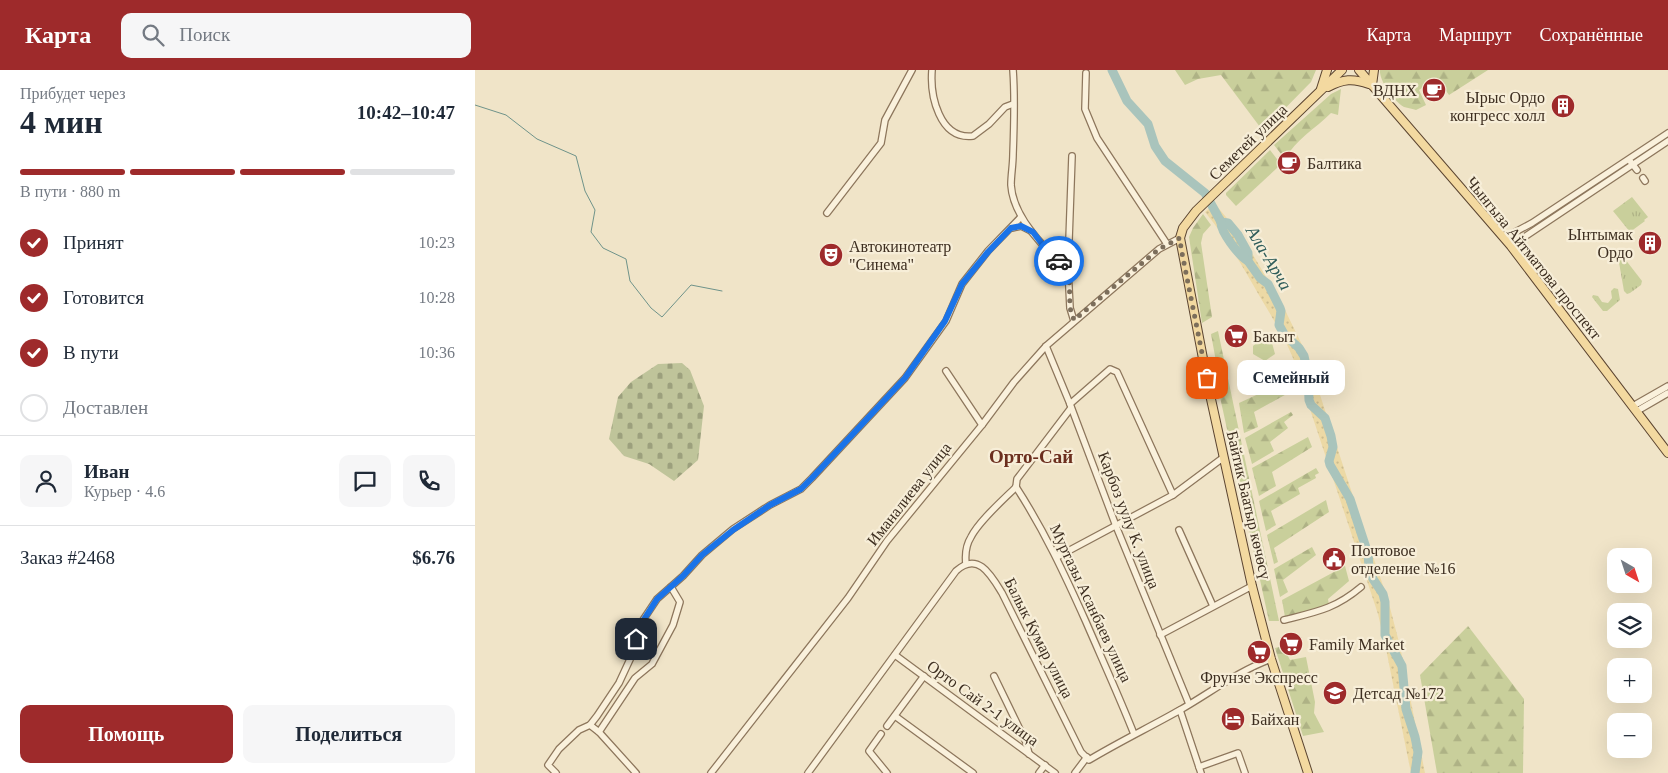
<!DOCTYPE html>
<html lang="ru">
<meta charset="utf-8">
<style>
:root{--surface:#fff;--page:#f6f6f7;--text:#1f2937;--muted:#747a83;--line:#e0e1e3;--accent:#9e2a2b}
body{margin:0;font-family:"Times New Roman",serif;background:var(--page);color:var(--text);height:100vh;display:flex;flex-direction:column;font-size:19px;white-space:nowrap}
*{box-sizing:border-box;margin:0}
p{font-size:16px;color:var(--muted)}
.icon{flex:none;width:28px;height:28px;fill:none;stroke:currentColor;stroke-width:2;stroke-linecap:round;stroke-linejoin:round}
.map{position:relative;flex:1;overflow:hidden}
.side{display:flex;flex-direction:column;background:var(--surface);width:475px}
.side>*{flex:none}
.needle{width:32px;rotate:141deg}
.controls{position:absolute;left:1132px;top:478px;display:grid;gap:10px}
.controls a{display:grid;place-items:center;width:45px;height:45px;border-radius:10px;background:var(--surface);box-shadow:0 5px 20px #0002;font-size:25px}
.pin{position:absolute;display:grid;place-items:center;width:42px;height:42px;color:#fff;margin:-21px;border-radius:10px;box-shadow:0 2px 8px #0006}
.courier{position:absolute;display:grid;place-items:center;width:50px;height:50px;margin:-25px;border:4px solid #1a73e8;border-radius:50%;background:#fff;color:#222;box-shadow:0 1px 6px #0007}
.bubble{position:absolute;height:35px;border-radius:10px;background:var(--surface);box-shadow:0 5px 20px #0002;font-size:16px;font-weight:700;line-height:35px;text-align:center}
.head em{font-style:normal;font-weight:700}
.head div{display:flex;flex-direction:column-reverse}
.head{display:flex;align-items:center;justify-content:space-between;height:85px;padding:0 20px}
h1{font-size:32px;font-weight:700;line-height:38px}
.bar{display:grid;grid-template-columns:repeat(4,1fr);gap:8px 5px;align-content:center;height:60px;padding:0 20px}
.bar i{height:6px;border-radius:4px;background:var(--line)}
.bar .active{background:var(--accent)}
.bar p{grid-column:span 4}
.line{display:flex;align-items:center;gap:12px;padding:0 20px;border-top:1px solid var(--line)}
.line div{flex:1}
.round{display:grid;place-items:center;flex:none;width:52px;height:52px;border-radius:10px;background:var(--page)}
ol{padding:0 20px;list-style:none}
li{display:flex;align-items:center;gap:15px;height:55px}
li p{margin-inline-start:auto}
li .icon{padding:5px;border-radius:50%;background:var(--accent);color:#fff;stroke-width:4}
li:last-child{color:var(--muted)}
li i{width:28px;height:28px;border:2px solid var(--line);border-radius:50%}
.action{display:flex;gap:10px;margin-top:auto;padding:10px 20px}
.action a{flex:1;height:58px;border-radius:10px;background:var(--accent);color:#fff;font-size:20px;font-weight:700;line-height:58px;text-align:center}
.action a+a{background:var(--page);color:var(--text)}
header{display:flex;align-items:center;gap:30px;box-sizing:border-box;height:70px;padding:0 25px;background:var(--accent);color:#fff}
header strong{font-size:24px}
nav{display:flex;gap:28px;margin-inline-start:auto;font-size:18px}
.search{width:350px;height:45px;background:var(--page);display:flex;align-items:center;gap:12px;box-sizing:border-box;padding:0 18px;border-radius:10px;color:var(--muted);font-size:19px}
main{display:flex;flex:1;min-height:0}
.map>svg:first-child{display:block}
</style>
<header>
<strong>Карта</strong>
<div class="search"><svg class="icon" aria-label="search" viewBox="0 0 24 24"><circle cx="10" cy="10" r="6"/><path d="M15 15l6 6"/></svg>Поиск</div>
<nav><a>Карта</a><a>Маршрут</a><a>Сохранённые</a></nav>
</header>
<main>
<section class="side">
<div class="head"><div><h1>4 мин</h1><p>Прибудет через</p></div><em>10:42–10:47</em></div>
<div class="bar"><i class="active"></i><i class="active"></i><i class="active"></i><i></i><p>В пути · 880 m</p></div>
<ol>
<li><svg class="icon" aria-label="check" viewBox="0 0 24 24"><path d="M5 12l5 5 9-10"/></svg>Принят<p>10:23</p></li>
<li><svg class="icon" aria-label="check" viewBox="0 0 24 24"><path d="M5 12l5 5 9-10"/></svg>Готовится<p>10:28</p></li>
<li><svg class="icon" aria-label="check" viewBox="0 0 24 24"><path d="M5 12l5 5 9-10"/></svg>В пути<p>10:36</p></li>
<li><i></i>Доставлен</li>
</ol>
<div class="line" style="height:90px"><a class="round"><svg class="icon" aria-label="person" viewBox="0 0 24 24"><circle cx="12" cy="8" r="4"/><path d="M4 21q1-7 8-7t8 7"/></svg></a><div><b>Иван</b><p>Курьер · 4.6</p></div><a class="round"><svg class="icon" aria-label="chat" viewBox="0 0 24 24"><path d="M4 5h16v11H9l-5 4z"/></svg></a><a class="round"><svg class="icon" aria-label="phone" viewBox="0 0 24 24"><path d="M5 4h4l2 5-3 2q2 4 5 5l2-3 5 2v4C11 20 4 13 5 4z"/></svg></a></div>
<div class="line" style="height:65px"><div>Заказ #2468</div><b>$6.76</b></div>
<div class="action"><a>Помощь</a><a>Поделиться</a></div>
</section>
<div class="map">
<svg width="1193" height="703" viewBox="0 0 1193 703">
<defs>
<pattern id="grass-tufts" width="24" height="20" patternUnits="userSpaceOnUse" patternTransform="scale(1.25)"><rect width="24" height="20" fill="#c9cf9b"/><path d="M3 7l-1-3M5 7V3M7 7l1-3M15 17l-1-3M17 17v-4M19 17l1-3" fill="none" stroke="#aeb285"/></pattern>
<pattern id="forest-firs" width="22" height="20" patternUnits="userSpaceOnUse" patternTransform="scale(1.25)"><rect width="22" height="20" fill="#c9cf9b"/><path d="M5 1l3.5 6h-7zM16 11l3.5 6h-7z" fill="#aeb285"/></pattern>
<pattern id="sand-dots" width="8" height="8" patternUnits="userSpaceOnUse" patternTransform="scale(1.25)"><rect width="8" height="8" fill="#ecd9a5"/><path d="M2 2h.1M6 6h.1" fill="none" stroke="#cbbb8e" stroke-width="1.8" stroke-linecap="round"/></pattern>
<pattern id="cemetery-stones" width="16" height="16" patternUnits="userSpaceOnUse" patternTransform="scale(1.25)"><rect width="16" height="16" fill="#bfc49a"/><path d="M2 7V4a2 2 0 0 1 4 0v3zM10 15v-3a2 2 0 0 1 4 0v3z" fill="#9ca07d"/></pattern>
</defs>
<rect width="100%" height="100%" fill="#f0e4c8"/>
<g fill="url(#grass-tufts)">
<polygon points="1157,127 1173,147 1169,150 1170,151 1155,162 1138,141"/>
<polygon points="1143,180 1167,211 1166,215 1155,223 1152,224 1149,221 1142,181"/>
<polygon points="1139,218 1143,219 1145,230 1132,241 1128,241 1117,227 1118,225 1123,226 1127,232 1133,233 1137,228 1136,221"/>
</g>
<g fill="url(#forest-firs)">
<polygon points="700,0 841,0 836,12 788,61 746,5 723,9 710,15"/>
<path d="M905,0H1013L974,25L962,8L944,20L951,35L941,40C938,39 933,38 929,37C919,31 904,11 905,0Z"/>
<path d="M866,19L863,45L856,43C840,59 821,69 810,89L799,75L856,24Z"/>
<polygon points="795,80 805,93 802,98 761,136 751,125 751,123"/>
<polygon points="728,144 736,155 728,164 726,173 737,247 727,253 714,167 718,158"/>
<polygon points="743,261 804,551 794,551 745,327 744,308 736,264"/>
<polygon points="814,310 817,321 779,342 783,357 769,363 764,333"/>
<polygon points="816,342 818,345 809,352 813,358 795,372 799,381 777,394 770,368"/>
<polygon points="833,367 837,377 797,402 801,416 784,426 777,398"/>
<polygon points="841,398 844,403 840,405 841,408 823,418 825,424 796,441 801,455 791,461 784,431"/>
<polygon points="851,430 854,442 799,478 803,492 799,494 792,465"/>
<polygon points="837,477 841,485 808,510 813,522 805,527 799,499"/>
<polygon points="870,496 874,511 853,529 854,535 810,547 807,530"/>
<polygon points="993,556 1049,629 1048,703 962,703 945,605"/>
<polygon points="808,576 815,590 831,587 840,632 839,643 849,662 828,666 800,578"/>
</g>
<path fill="url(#sand-dots)" d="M740,134L767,166L808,236L832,285L893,472L913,530L925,576L950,703H936L911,579L903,544L818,288C809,266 797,247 785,227C768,197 752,169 730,142Z"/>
<polygon fill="url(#cemetery-stones)" points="207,293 215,300 229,336 223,390 199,411 174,394 149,386 134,369 143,327 156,312 183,294"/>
<polygon fill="#c9cf9b" points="785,270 797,273 800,284 790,291 778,284 778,276"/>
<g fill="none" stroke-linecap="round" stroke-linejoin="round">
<polyline stroke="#6f938a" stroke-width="1" points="0,35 31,45 62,69 101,86 110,121 120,140 116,162 128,178 151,189 155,211 176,238 187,247 216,215 247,221"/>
<g stroke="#a9c4bc" stroke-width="9">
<polyline points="637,0 652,31 673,54 680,76 690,91 730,123 746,152 753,153 763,165 773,183 773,191 785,208 793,214 805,238 806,241 804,255 809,264 824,278 829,286 833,304 834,330 836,335 850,348 856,366 858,377 854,391 855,395 875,429 893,484 894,497 898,509 908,524 910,532 910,565 927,596 931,639 940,667 943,682 940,703"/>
<path d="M746,152C745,161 764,186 773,191"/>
</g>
<g stroke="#8d765c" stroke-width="8">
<g id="minor">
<path d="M457,0C455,25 464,70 498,66L514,54L530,37L538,34"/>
<path d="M538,0C540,26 539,58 538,84C538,95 536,105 536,115C538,147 570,180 593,198L595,238L599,251"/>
<polyline points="611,3 610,39 622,68 692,174"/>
<polyline points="1155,91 1162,100"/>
<polyline points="1168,108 1170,111"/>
<polyline points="352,143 406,73 410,50 437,0"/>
<polyline points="537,158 546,156 556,161"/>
<polyline points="1029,168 1057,153 1193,63"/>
<polyline points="1036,176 1193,71"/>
<polyline points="593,198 597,86"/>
<polyline points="571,276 595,334 641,456 714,634"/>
<polyline points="471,301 507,355"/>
<polyline points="595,334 635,299 642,302 698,425"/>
<polyline points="1158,336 1193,316"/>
<polyline points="1162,341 1193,323"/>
<path d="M541,417C569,460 590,505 611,552C627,589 644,626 659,664"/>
<polyline points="541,417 542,409 596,338"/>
<polyline points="704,460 738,536"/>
<polyline points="582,487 698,425 749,387"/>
<path d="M491,494C490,485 491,475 496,467C504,451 528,430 541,417"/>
<path d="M809,550C841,542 860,539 886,517"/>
<polyline points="685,565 777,516"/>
<polyline points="420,585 580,703"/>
<polyline points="519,606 551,672 554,684"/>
<polyline points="705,640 726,703"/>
<polyline points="420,646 498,703"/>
<polyline points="115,655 124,662 161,703"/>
<polyline points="412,656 449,606"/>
<polyline points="124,662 160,608 177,594 198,555 205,532 196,517"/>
<polyline points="406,664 394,681 412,703"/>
<polyline points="724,697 763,683 770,703"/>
<polyline points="81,703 73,695 84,679 104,660 115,655 122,646 144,613 157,585 166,553 182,529 208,506 227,485 258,459 295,435 326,419 337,408 430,308 471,251 487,214 513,181 546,147"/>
<polyline points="236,703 373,528 412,471 507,355 539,312 571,276 684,179 705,168"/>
<path d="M333,703L481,501C503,481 516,505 527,523L606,682L614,690C644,672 675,657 705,640C735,623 763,601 796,589"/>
<polyline points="564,703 570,695"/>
<polyline points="600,703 612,687"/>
</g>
</g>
<g stroke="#5b4430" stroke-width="10">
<g id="major">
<polyline points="884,0 1036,176 1193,383"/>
<polyline points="897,15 899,0"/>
<path d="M853,17C868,9 878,8 894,14"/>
<polyline points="846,19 852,0"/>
<polyline points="833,703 796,589 777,516 734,320 705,168 708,158 721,141 867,0"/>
</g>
</g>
<use href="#minor" stroke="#faf1dc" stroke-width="5.5"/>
<use href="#major" stroke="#f3d9a0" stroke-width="8"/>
</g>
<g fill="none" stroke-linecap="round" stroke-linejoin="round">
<polyline stroke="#7c6e5b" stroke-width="5" stroke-dasharray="0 9" points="584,191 594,198 595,238 599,250 684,179 705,168 706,178 732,308"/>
<polyline stroke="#1a73e8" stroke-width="6" points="161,569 166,554 182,529 208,506 227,485 258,460 295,435 326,419 337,408 430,308 470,251 487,214 513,182 536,158 546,156 558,162 573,182 584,191"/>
</g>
<defs>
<g id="cafe-disc" transform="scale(1.25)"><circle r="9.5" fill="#9e2a2b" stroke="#f7eed8"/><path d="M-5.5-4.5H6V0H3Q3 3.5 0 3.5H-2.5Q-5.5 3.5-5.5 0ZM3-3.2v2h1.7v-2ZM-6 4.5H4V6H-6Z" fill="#fff"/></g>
<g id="building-disc" transform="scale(1.25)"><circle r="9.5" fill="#9e2a2b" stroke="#f7eed8"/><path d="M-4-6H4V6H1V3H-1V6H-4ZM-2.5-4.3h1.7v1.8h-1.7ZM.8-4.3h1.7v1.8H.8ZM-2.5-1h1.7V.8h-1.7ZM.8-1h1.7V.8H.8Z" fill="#fff"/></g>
<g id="theatre-disc" transform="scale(1.25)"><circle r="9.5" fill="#9e2a2b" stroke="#f7eed8"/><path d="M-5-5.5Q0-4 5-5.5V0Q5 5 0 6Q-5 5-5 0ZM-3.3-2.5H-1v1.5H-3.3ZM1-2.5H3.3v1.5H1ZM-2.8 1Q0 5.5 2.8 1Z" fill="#fff"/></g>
<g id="supermarket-disc" transform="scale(1.25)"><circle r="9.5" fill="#9e2a2b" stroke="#f7eed8"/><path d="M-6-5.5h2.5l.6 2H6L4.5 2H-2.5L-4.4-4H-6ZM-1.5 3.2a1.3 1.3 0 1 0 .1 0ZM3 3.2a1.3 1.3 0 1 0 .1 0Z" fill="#fff"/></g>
<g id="civic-disc" transform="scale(1.25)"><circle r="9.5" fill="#9e2a2b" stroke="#f7eed8"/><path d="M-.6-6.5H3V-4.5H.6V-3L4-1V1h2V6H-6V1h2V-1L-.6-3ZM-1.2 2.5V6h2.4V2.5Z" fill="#fff"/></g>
<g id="school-disc" transform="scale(1.25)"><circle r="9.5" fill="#9e2a2b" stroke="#f7eed8"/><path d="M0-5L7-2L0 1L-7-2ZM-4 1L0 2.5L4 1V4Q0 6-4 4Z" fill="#fff"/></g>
<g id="hotel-disc" transform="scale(1.25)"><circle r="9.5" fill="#9e2a2b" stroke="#f7eed8"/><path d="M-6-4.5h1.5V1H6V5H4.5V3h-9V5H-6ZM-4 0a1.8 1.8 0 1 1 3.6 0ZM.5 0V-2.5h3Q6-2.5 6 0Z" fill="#fff"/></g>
</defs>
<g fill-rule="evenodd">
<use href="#cafe-disc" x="959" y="20"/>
<use href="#building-disc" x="1088" y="36"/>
<use href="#cafe-disc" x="814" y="93"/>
<use href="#building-disc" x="1175" y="173"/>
<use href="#theatre-disc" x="356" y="185"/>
<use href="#supermarket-disc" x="761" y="266"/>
<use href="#civic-disc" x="859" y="489"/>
<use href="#supermarket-disc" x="816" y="574"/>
<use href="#supermarket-disc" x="784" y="582"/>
<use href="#school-disc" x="860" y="623"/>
<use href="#hotel-disc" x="758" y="649"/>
</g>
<g text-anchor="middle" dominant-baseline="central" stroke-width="4.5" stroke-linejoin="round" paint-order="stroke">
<g font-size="16" fill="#3d2e20" stroke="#f7eed8" text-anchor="start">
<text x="942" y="20" text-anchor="end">ВДНХ</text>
<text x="1070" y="27" text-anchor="end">Ырыс Ордо<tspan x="1070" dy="18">конгресс холл</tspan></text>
<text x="832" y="93">Балтика</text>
<text x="1158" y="164" text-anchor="end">Ынтымак<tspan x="1158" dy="18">Ордо</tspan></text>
<text x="374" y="176">Автокинотеатр<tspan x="374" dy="18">"Синема"</tspan></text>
<text x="778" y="266">Бакыт</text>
<text x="876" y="480">Почтовое<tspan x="876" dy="18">отделение №16</tspan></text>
<text x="834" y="574">Family Market</text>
<text x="784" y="607" text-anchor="middle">Фрунзе Экспресс</text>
<text x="878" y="623">Детсад №172</text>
<text x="776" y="649">Байхан</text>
</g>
<g font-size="16" fill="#3d2e20" stroke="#f7eed8">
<text transform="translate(773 72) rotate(-44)">Семетей улица</text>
<text transform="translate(1059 188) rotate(51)">Чынгыза Айтматова проспект</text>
<text transform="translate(434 424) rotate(-52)">Иманалиева улица</text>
<text transform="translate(774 435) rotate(77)">Байтик Баатыр көчөсү</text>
<text transform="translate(654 450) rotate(69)">Карбоз уулу К. улица</text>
<text transform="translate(616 533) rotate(65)">Муртазы Асанбаев улица</text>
<text transform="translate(564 568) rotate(63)">Балык Кумар улица</text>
<text transform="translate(508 633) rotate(36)">Орто Сай 2-1 улица</text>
</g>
<g font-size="18" font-style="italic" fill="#2f5d5a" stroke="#f7eed8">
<text transform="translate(794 188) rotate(59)">Ала-Арча</text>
</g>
<g font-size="19" font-weight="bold" fill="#6b2e1e" stroke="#f7eed8">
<text x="556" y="386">Орто-Сай</text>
</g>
</g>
</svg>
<div class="controls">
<a><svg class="needle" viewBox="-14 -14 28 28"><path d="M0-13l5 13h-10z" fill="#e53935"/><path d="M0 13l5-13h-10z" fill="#747a83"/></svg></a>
<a><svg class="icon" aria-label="layers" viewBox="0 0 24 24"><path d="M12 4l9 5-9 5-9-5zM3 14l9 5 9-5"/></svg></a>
<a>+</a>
<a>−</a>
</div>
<div class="pin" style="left:732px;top:308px;background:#ea580c"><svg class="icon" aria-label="bag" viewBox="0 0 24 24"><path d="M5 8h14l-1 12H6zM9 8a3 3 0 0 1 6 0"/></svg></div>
<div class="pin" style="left:161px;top:569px;background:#1f2937"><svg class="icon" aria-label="home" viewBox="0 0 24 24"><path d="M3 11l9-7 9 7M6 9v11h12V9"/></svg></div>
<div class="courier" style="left:584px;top:191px"><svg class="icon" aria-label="car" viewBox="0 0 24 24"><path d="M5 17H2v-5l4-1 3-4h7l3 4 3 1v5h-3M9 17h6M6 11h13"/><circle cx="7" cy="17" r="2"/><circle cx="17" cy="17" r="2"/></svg></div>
<div class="bubble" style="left:762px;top:290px;width:108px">Семейный</div>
</div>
</main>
